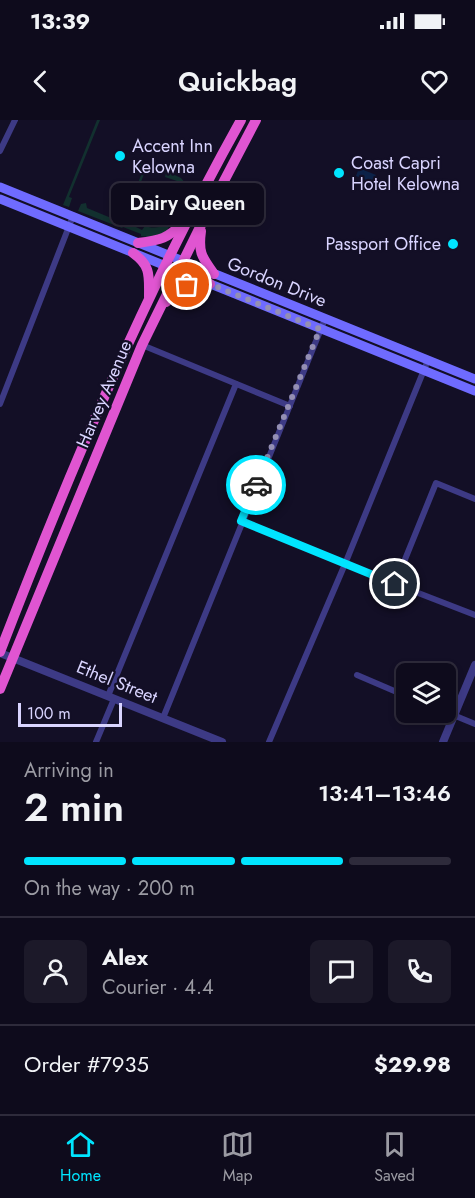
<!DOCTYPE html>
<meta charset="utf-8">
<style>
:root{--surface:#0e0b1c;--page:#1c1929;--text:#f1f3f6;--muted:#9b9ba3;--line:#2e2b3b;--accent:#00e5ff}
body{margin:0;font-family:Jost,sans-serif;background:var(--page);color:var(--text);height:100vh;display:flex;flex-direction:column;font-size:22px;white-space:nowrap}
*{box-sizing:border-box;margin:0}
p{font-size:20px;color:var(--muted)}
.icon{flex:none;width:33px;height:33px;fill:none;stroke:currentColor;stroke-width:2;stroke-linecap:round;stroke-linejoin:round}
.map{position:relative;height:622px;overflow:hidden}
.drawer{display:flex;flex-direction:column;background:var(--surface);flex:1}
.drawer>*{flex:none}
.tools{position:absolute;left:396px;top:543px;display:grid;gap:12px}
.tools a{display:grid;place-items:center;width:60px;height:60px;border-radius:9px;background:var(--surface);box-shadow:0 3px 9px #0003,0 0 0 2px var(--line);font-size:30px}
.scale{position:absolute;left:18px;bottom:15px;width:104px;box-sizing:border-box;padding-left:6px;border:3px solid #d9d4ff;border-top:0;font-size:16px;line-height:21px;white-space:nowrap;color:#d9d4ff;-webkit-text-stroke:4px #130f26;paint-order:stroke}
.pin{position:absolute;display:grid;place-items:center;width:51px;height:51px;color:#fff;margin:-26px;border:3px solid #fff;border-radius:50%;box-shadow:0 2px 6px #0007}
.courier{position:absolute;display:grid;place-items:center;width:60px;height:60px;margin:-30px;border:4px solid #00e5ff;border-radius:50%;background:#fff;color:#222;box-shadow:0 2px 8px #0007}
.bubble{position:absolute;height:42px;border-radius:9px;background:var(--surface);box-shadow:0 3px 9px #0003,0 0 0 2px var(--line);font-size:20px;font-weight:600;line-height:42px;text-align:center}
.overview em{font-style:normal;font-weight:600}
.overview div{display:flex;flex-direction:column-reverse}
.overview{display:flex;align-items:center;justify-content:space-between;height:102px;padding:0 24px}
h1{font-size:39px;font-weight:600;line-height:45px}
.bar{display:grid;grid-template-columns:repeat(4,1fr);gap:9px 6px;align-content:center;height:72px;padding:0 24px}
.bar i{height:8px;border-radius:4px;background:var(--line)}
.bar .selected{background:var(--accent)}
.bar p{grid-column:span 4}
.line{display:flex;align-items:center;gap:15px;padding:0 24px;border-top:2px solid var(--line)}
.line div{flex:1}
.round{display:grid;place-items:center;flex:none;width:63px;height:63px;border-radius:9px;background:var(--page)}
.status{display:flex;justify-content:space-between;align-items:center;height:42px;padding:0 30px;background:var(--surface);direction:ltr}
.status svg{height:16px;fill:currentColor}
header{display:flex;justify-content:space-between;align-items:center;height:78px;padding:0 24px;background:var(--surface);font-size:27px;font-weight:600}
.tab-bar{display:flex;justify-content:space-around;align-items:center;height:84px;border-top:2px solid var(--line);background:var(--surface);font-size:16px;color:var(--muted)}
.tab-bar a{display:grid;justify-items:center;gap:3px}
.tab-bar .selected{color:var(--accent)}
.map>svg:first-child{display:block}
</style>
<div class="status"><b>13:39</b><svg viewBox="0 0 49 12"><path d="M0 12V9h3v3zM5 12V6h3v6zM10 12V3h3v9zM15 12V0h3v12zM26 1h20v11H26zM47 4h2v5h-2z"/></svg></div>
<header><svg class="icon" aria-label="back" viewBox="0 0 24 24"><path d="M15 5l-7 7 7 7"/></svg>Quickbag<svg class="icon" aria-label="heart" viewBox="0 0 24 24"><path d="M12 20l-8-8c-3-5 5-10 8-4 3-6 11-1 8 4z"/></svg></header>
<div class="map">
<svg width="475" height="622" viewBox="0 0 475 622">
<rect width="100%" height="100%" fill="#130f26"/>
<g fill="#12302f">
<polygon points="97,0 100,0 69,77 72,78 69,87 63,85"/>
<polygon points="145,42 152,45 152,47 147,46 130,91 127,90 144,48 139,45"/>
<path d="M162,49L181,58L190,69L165,114L148,117L141,116V114L123,107L122,108L78,91L81,84L86,83L87,88L116,100L118,95L129,99L128,103L142,110L145,106C169,114 181,90 186,69L183,63L165,57L166,53L162,51Z"/>
</g>
<polygon fill="#0c2248" points="359,48 376,55 373,63 356,56"/>
<g fill="none" stroke-linecap="round" stroke-linejoin="round">
<g stroke="#3d3a85" stroke-width="6">
<polyline points="0,31 15,0"/>
<polyline points="142,225 290,286"/>
<polyline points="0,284 73,96"/>
<polyline points="241,401 395,464 475,495"/>
<polyline points="395,464 436,363 475,379"/>
<polyline points="357,555 406,576"/>
<polyline points="108,576 236,264"/>
<polyline points="446,592 475,604"/>
<polyline points="163,598 325,199"/>
<polyline points="96,622 114,579"/>
<polyline points="269,622 345,444 428,240"/>
</g>
<g stroke="#3d3a85" stroke-width="8">
<polyline points="0,533 222,622"/>
<polyline points="443,622 475,545"/>
</g>
<g stroke="#6f6bff" stroke-width="9">
<polyline points="0,67 475,259"/>
<polyline points="0,79 475,271"/>
</g>
<g stroke="#e055d1" stroke-width="10">
<path d="M201,111C198,133 202,137 214,154"/>
<path d="M138,123C161,120 167,119 184,102"/>
<path d="M133,133C151,146 149,155 149,177"/>
<path d="M166,182C180,169 190,162 210,164"/>
<path d="M0,532C70,350 146,170 241,0"/>
<polyline points="0,569 142,225 202,103 256,0"/>
</g>
</g>
<g fill="none" stroke-linecap="round" stroke-linejoin="round">
<polyline stroke="#948fb3" stroke-width="6" stroke-dasharray="0 10.8" points="187,165 197,162 210,164 320,209 256,365"/>
<polyline stroke="#00e5ff" stroke-width="8" points="256,365 241,401 395,464"/>
</g>
<g fill="#00e5ff" stroke="#130f26" stroke-width="2">
<circle cx="120" cy="36" r="6"/>
<circle cx="339" cy="53" r="6"/>
<circle cx="453" cy="124" r="6"/>
</g>
<g text-anchor="middle" dominant-baseline="central" stroke-width="4.5" stroke-linejoin="round" paint-order="stroke">
<g font-size="18" fill="#d9d4ff" stroke="#130f26" text-anchor="start">
<text x="132" y="26">Accent Inn<tspan x="132" dy="21">Kelowna</tspan></text>
<text x="351" y="43">Coast Capri<tspan x="351" dy="21">Hotel Kelowna</tspan></text>
<text x="441" y="124" text-anchor="end">Passport Office</text>
</g>
<g font-size="18" fill="#d9d4ff" stroke="#130f26">
<text transform="translate(277 162) rotate(22)">Gordon Drive</text>
<text transform="translate(104 274) rotate(-67)">Harvey Avenue</text>
<text transform="translate(117 562) rotate(22)">Ethel Street</text>
</g>
</g>
</svg>
<div class="tools">
<a><svg class="icon" aria-label="layers" viewBox="0 0 24 24"><path d="M12 4l9 5-9 5-9-5zM3 14l9 5 9-5"/></svg></a>
</div>
<div class="scale">100 m</div>
<div class="pin" style="left:187px;top:165px;background:#ea580c"><svg class="icon" aria-label="bag" viewBox="0 0 24 24"><path d="M5 8h14l-1 12H6zM9 8a3 3 0 0 1 6 0"/></svg></div>
<div class="pin" style="left:395px;top:464px;background:#1f2937"><svg class="icon" aria-label="home" viewBox="0 0 24 24"><path d="M3 11l9-7 9 7M6 9v11h12V9"/></svg></div>
<div class="courier" style="left:256px;top:365px"><svg class="icon" aria-label="car" viewBox="0 0 24 24"><path d="M5 17H2v-5l4-1 3-4h7l3 4 3 1v5h-3M9 17h6M6 11h13"/><circle cx="7" cy="17" r="2"/><circle cx="17" cy="17" r="2"/></svg></div>
<div class="bubble" style="left:111px;top:63px;width:153px">Dairy Queen</div>
</div>
<section class="drawer">
<div class="overview"><div><h1>2 min</h1><p>Arriving in</p></div><em>13:41–13:46</em></div>
<div class="bar"><i class="selected"></i><i class="selected"></i><i class="selected"></i><i></i><p>On the way · 200 m</p></div>
<div class="line" style="height:108px"><a class="round"><svg class="icon" aria-label="person" viewBox="0 0 24 24"><circle cx="12" cy="8" r="4"/><path d="M4 21q1-7 8-7t8 7"/></svg></a><div><b>Alex</b><p>Courier · 4.4</p></div><a class="round"><svg class="icon" aria-label="chat" viewBox="0 0 24 24"><path d="M4 5h16v11H9l-5 4z"/></svg></a><a class="round"><svg class="icon" aria-label="phone" viewBox="0 0 24 24"><path d="M5 4h4l2 5-3 2q2 4 5 5l2-3 5 2v4C11 20 4 13 5 4z"/></svg></a></div>
<div class="line" style="height:78px"><div>Order #7935</div><b>$29.98</b></div>
</section>
<nav class="tab-bar">
<a class="selected"><svg class="icon" aria-label="home" viewBox="0 0 24 24"><path d="M3 11l9-7 9 7M6 9v11h12V9"/></svg>Home</a>
<a><svg class="icon" aria-label="map" viewBox="0 0 24 24"><path d="M3 6l6-2 6 2 6-2v14l-6 2-6-2-6 2zM9 4v14M15 6v14"/></svg>Map</a>
<a><svg class="icon" aria-label="saved" viewBox="0 0 24 24"><path d="M7 4h10v16l-5-4-5 4z"/></svg>Saved</a>
</nav>
